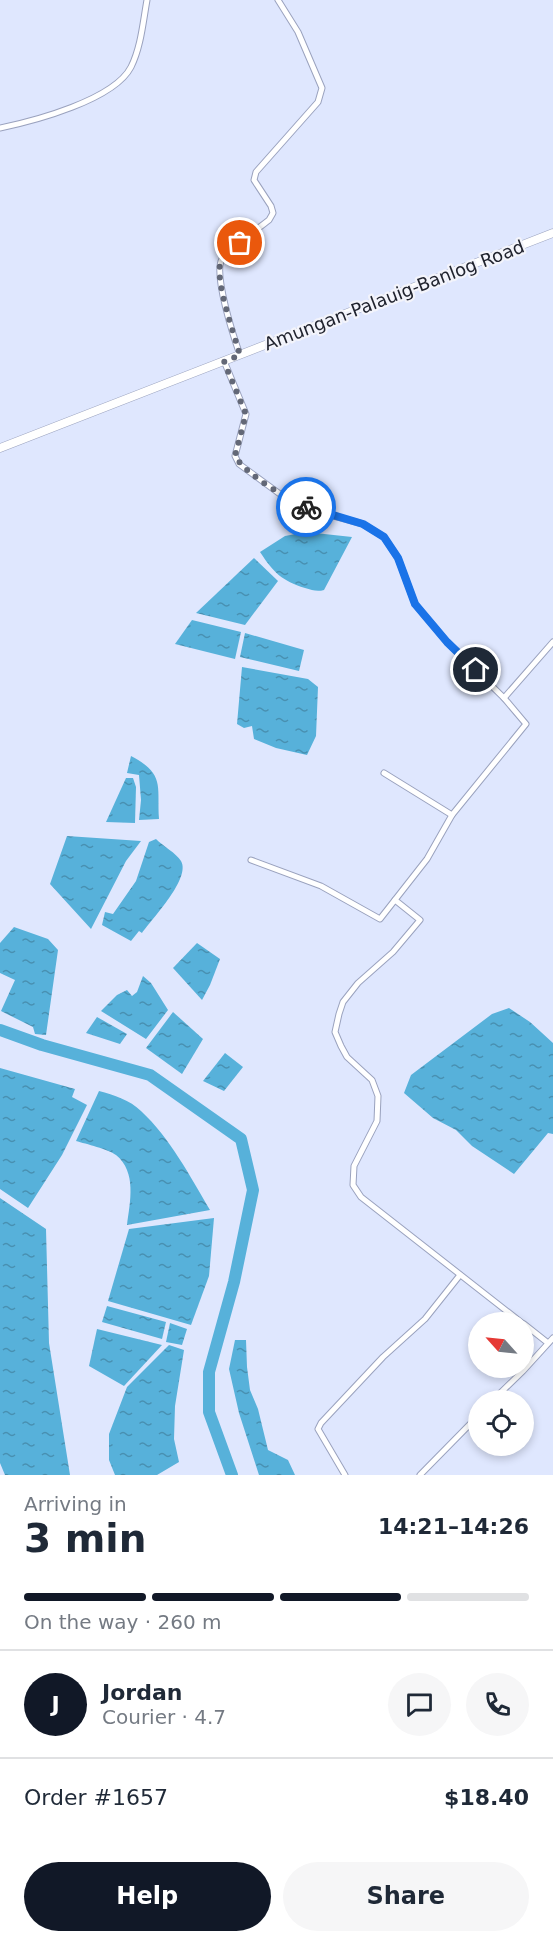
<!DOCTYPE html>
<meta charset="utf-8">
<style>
:root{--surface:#fff;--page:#f6f6f7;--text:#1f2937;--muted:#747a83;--line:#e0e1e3;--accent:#111827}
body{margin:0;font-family:"DejaVu Sans",sans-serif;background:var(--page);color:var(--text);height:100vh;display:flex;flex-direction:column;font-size:22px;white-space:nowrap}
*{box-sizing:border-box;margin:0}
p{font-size:20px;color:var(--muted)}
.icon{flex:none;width:33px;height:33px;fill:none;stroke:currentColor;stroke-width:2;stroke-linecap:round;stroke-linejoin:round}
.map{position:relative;height:1475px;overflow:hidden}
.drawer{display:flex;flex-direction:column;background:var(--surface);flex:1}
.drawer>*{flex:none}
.needle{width:39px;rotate:297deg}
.tools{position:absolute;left:468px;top:1312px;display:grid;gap:12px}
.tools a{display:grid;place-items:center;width:66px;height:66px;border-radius:50%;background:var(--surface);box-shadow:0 3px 9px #0003;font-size:30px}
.pin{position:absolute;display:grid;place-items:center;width:51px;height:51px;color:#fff;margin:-26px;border:3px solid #fff;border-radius:50%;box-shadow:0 2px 6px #0007}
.courier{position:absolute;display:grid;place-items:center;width:60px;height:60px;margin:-30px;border:4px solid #1a73e8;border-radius:50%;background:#fff;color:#222;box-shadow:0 2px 8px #0007}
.head em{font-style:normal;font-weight:800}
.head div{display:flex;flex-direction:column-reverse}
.head{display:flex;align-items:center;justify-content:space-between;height:102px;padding:0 24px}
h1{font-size:39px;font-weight:800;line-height:45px}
.bar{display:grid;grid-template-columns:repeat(4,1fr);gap:9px 6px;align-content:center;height:72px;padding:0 24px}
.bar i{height:8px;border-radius:4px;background:var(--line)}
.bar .on{background:var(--accent)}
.bar p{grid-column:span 4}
.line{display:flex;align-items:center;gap:15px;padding:0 24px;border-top:2px solid var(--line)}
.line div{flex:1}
.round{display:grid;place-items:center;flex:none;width:63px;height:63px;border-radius:32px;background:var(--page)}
.primary-button{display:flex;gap:12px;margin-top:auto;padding:12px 24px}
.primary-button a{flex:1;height:69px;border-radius:36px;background:var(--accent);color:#fff;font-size:24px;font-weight:800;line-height:69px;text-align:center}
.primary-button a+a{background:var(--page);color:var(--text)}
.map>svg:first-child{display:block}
</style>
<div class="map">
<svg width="553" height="1475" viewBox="0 0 553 1475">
<defs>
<pattern id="water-ripples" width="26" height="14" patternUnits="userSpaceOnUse" patternTransform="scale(1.5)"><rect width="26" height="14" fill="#57b1da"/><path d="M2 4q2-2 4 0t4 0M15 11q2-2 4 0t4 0" fill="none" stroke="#4890b1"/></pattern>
</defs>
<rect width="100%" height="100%" fill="#dfe7fe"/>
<g fill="url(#water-ripples)">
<path d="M306,532L352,537L324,590C317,592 312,590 305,588C282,581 273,572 260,552L285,536Z"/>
<polygon points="254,558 278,581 245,625 196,613"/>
<polygon points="192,620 241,632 235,659 175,644"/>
<polygon points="245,633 304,650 299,671 240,657"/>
<polygon points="242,667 308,679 318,687 316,736 307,755 276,748 254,739 252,726 244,728 237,724"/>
<path d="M131,756C165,774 157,785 159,819L139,820L141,800L139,775L127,773Z"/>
<polygon points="126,778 133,778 136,787 135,823 106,822"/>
<polygon points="67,836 141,841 126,861 91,929 50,884"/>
<path d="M156,839C163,846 176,853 181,861C191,878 153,918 142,933L139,931L131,941L102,925L105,912L113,914L136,881L149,842Z"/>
<polygon points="14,927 48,939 58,950 46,1035 35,1034 33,1027 1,1011 15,980 0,973 0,943"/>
<polygon points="197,943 220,959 210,985 202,1000 173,968"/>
<polygon points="143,976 151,983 168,1010 146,1039 101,1011 117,995 127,990 132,996 137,992"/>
<polygon points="509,1008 530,1022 553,1043 553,1134 548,1133 514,1174 472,1146 456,1130 433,1118 404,1093 411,1075 492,1014"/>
<polygon points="173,1012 203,1039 182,1074 146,1048"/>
<polygon points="97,1017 127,1034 120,1044 86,1033"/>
<polygon points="225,1053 243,1067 224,1091 203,1081"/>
<polygon points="0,1068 75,1089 72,1097 87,1105 62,1155 28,1208 0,1189"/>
<path d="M99,1091C114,1095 130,1100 141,1111C170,1138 190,1176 210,1210L127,1225C130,1202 137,1172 116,1155C108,1149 86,1144 76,1141Z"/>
<polygon points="0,1198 46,1229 49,1343 70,1475 5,1475 0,1463"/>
<polygon points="214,1218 209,1276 191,1325 108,1301 129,1229"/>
<polygon points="107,1306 166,1322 162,1339 102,1322"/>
<polygon points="170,1323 187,1329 182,1345 166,1342"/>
<polygon points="97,1329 162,1345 124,1386 89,1366"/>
<polygon points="235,1340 246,1340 247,1367 250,1390 258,1409 268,1450 288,1460 295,1475 259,1475 239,1413 229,1369"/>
<polygon points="169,1345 184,1350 175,1406 174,1439 179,1462 157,1475 115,1475 109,1460 109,1434 127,1387"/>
</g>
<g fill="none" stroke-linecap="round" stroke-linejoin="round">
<polyline stroke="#57b1da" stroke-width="12" points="0,1030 42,1045 150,1075 241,1139 253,1190 234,1282 209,1372 209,1412 232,1475"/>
<g stroke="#9aa2be" stroke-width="7">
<g id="minor">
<path d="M0,128C34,121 114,100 131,67C141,47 143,22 147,0"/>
<path d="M240,355C234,338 213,274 222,259C228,249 258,229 269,220L273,213L271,206L254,180L256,172L318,102L322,88L298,32L278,0"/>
<polyline points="224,361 246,414 235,456 239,464 284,497 319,512 363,524 384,537 398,558 415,604 447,642 504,698 553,642"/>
<polyline points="384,773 452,815"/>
<polyline points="251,860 321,886 380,919 427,859 452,815 526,724 504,698"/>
<polyline points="395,900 420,920 393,952 358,983 343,1002 339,1014 335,1032 341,1046 347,1057 372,1080 378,1096 377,1121 354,1166 353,1185 361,1197 522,1323"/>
<polyline points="524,1324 548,1343"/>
<polyline points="492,1401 523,1371 553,1338"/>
<polyline points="345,1475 318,1429 321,1423 383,1357 425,1319 460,1275"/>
<polyline points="420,1475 478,1416"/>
</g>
</g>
<g stroke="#9aa2be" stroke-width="9">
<polyline id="secondary" points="0,448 553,233"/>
</g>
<use href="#minor" stroke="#fff" stroke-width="5"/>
<use href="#secondary" stroke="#fff" stroke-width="8"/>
</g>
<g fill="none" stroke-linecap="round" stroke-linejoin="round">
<path stroke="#636877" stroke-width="6" stroke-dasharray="0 10.8" d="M240,243C234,248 226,253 222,259C212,274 235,337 240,355L224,362L246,414L235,456C245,474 286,498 306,507"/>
<polyline stroke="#1a73e8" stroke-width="8" points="306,507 363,524 384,537 398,558 415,604 447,642 476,670"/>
</g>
<g text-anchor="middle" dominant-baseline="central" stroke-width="4.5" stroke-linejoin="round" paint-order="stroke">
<g font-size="18" fill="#20232e" stroke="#f3f4fb">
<text transform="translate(394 295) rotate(-21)">Amungan-Palauig-Banlog Road</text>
</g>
</g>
</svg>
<div class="tools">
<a><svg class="needle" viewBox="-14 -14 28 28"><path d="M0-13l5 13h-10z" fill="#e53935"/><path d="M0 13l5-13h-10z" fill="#747a83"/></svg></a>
<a><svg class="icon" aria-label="locate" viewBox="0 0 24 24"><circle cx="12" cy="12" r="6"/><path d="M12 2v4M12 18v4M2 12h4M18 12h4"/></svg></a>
</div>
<div class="pin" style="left:240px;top:243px;background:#ea580c"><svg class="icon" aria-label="bag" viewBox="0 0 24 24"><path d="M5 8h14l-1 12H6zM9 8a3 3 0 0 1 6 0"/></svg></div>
<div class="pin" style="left:476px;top:670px;background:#1f2937"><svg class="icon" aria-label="home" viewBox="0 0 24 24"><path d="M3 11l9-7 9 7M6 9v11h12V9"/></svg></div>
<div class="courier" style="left:306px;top:507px"><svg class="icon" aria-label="bike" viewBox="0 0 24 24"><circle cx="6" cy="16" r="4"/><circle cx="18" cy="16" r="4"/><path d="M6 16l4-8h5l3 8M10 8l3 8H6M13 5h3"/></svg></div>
</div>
<section class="drawer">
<div class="head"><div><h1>3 min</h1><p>Arriving in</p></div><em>14:21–14:26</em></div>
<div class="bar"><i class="on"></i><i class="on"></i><i class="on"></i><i></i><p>On the way · 260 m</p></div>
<div class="line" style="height:108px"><b class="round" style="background:var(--accent);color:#fff">J</b><div><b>Jordan</b><p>Courier · 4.7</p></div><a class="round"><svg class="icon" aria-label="chat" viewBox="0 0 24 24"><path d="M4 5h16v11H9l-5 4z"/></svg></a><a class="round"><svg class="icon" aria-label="phone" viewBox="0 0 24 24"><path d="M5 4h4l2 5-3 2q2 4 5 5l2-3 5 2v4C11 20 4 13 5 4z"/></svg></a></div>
<div class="line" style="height:78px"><div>Order #1657</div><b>$18.40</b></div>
<div class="primary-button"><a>Help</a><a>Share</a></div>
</section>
